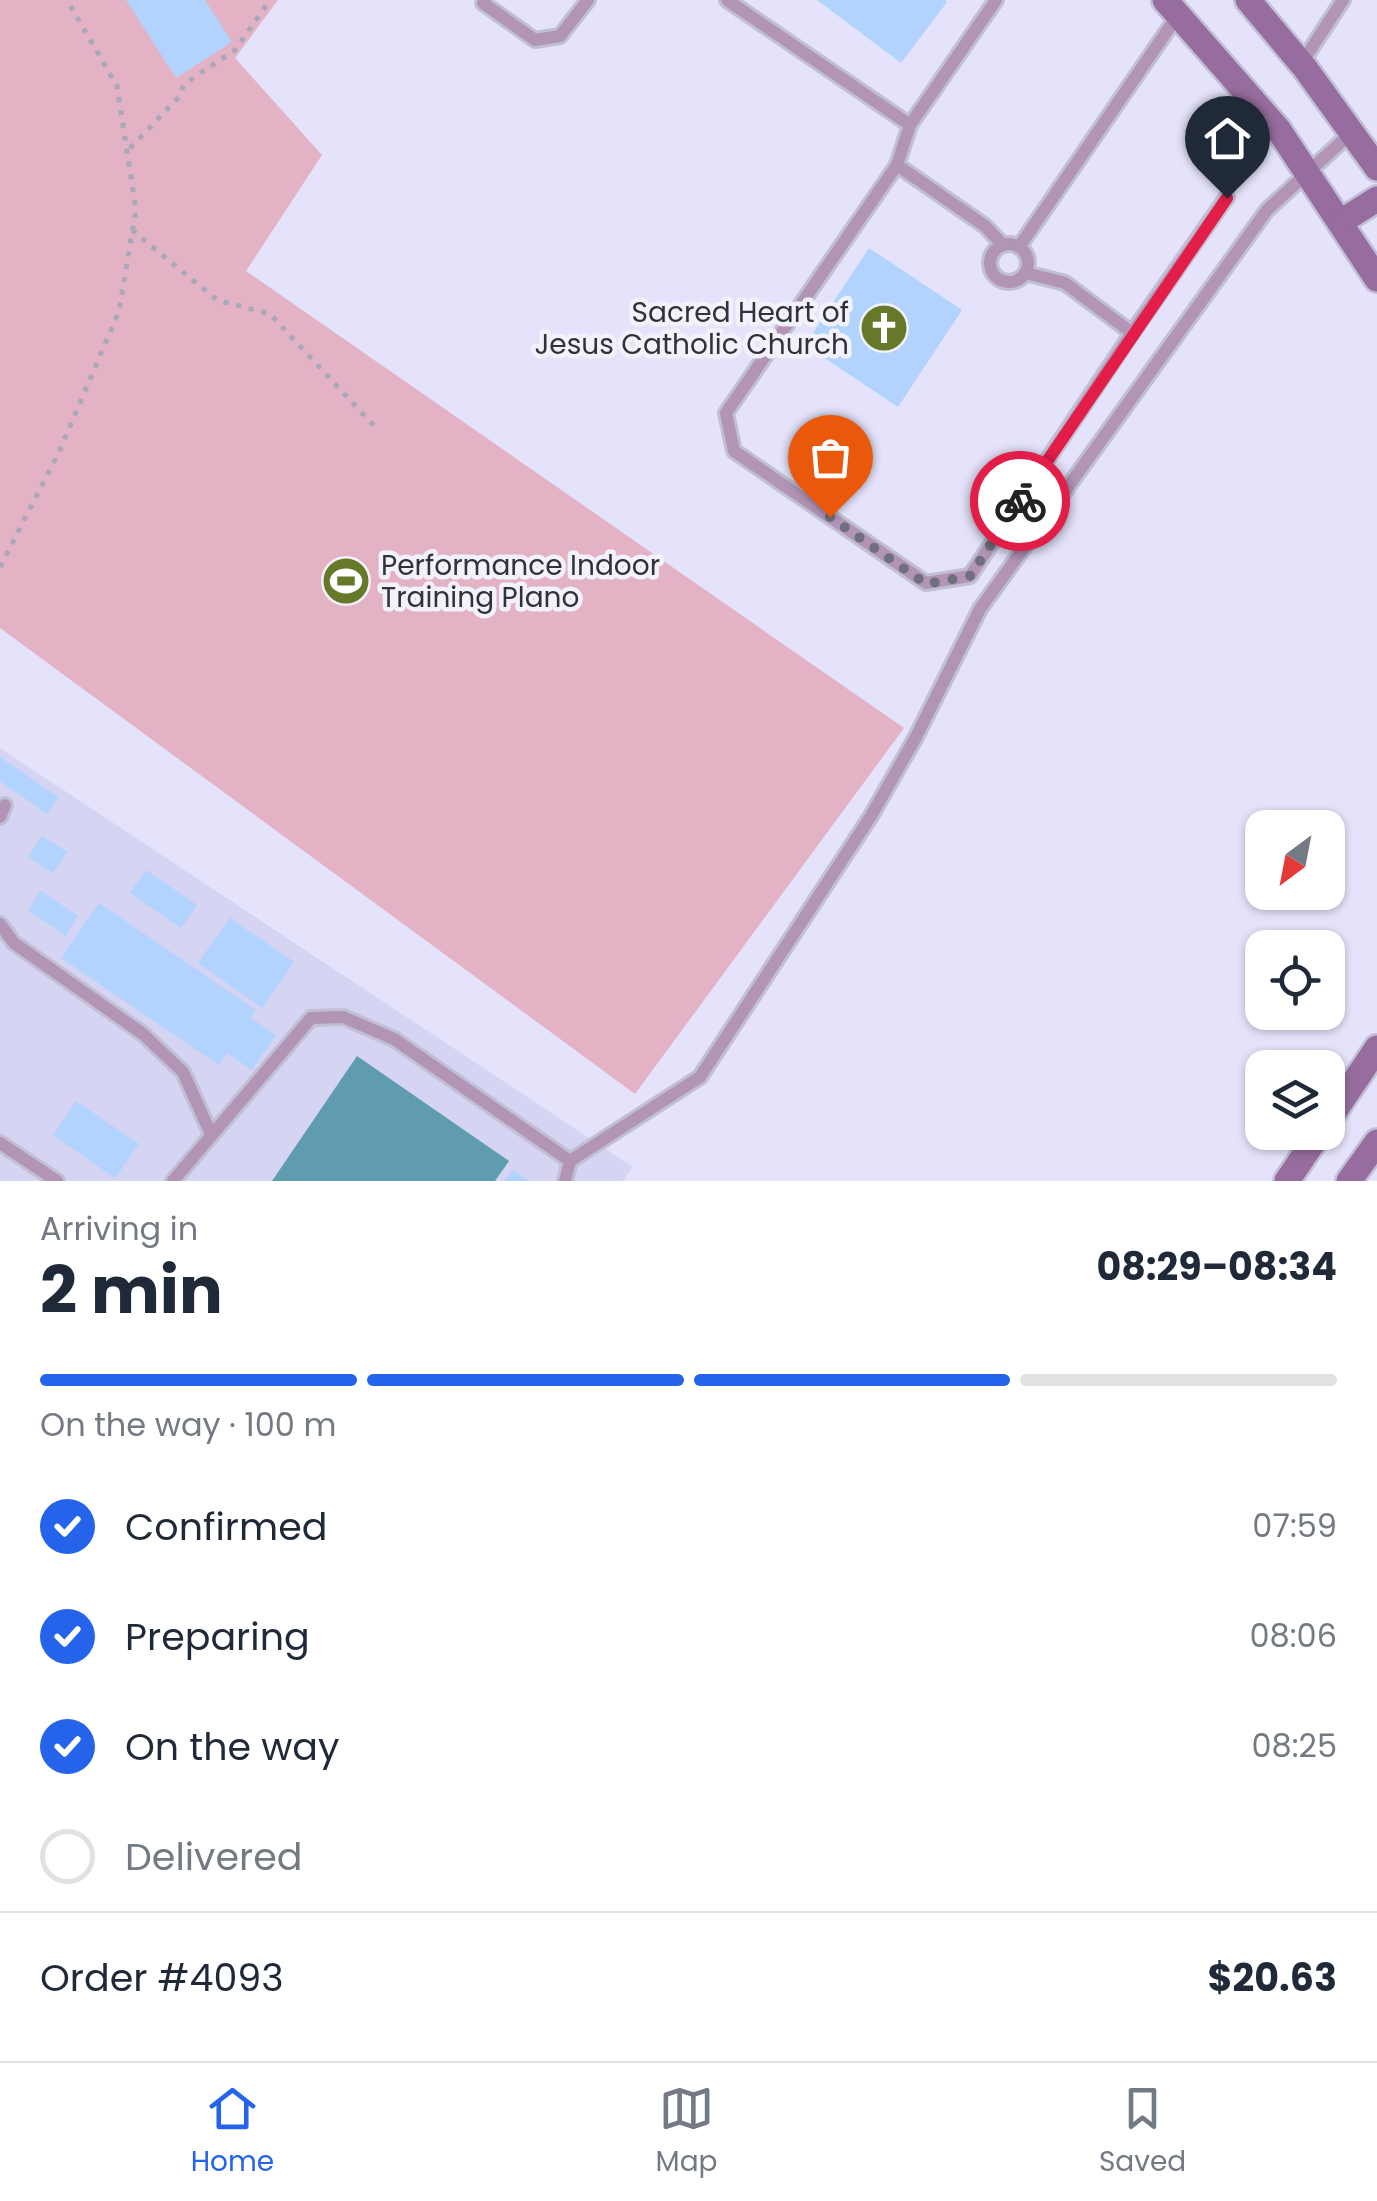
<!DOCTYPE html>
<meta charset="utf-8">
<style>
:root{--surface:#fff;--page:#f2f2f3;--text:#1f2937;--muted:#747a83;--line:#e0e1e3;--accent:#2563eb}
body{margin:0;font-family:Poppins,sans-serif;background:var(--page);color:var(--text);height:100vh;display:flex;flex-direction:column;font-size:38px;white-space:nowrap}
*{box-sizing:border-box;margin:0}
p{font-size:32px;color:var(--muted)}
.icon{flex:none;width:55px;height:55px;fill:none;stroke:currentColor;stroke-width:2;stroke-linecap:round;stroke-linejoin:round}
.map{position:relative;height:1181px;overflow:hidden}
.drawer{display:flex;flex-direction:column;background:var(--surface);flex:1}
.drawer>*{flex:none}
.needle{width:65px;rotate:212deg}
.fabs{position:absolute;left:1245px;top:810px;display:grid;gap:20px}
.fabs a{display:grid;place-items:center;width:100px;height:100px;border-radius:20px;background:var(--surface);box-shadow:0 2px 8px #0004;font-size:50px}
.pin{position:absolute;display:grid;place-items:center;width:85px;height:85px;color:#fff;margin:-102px -42px;border-radius:50% 50% 50% 0;rotate:-45deg;box-shadow:0 0 10px #0007}
.pin .icon{rotate:45deg}
.courier{position:absolute;display:grid;place-items:center;width:100px;height:100px;margin:-50px;border:8px solid #e11d48;border-radius:50%;background:#fff;color:#222;box-shadow:0 2px 12px #0007}
.headline em{font-style:normal;font-weight:700}
.headline div{display:flex;flex-direction:column-reverse}
.headline{display:flex;align-items:center;justify-content:space-between;height:170px;padding:0 40px}
h1{font-size:65px;font-weight:700;line-height:75px}
.bar{display:grid;grid-template-columns:repeat(4,1fr);gap:15px 10px;align-content:center;height:120px;padding:0 40px}
.bar i{height:12px;border-radius:8px;background:var(--line)}
.bar .current{background:var(--accent)}
.bar p{grid-column:span 4}
.line{display:flex;align-items:center;gap:25px;padding:0 40px;border-top:2px solid var(--line)}
.line div{flex:1}
ol{padding:0 40px;list-style:none}
li{display:flex;align-items:center;gap:30px;height:110px}
li p{margin-inline-start:auto}
li .icon{padding:10px;border-radius:50%;background:var(--accent);color:#fff;stroke-width:4}
li:last-child{color:var(--muted)}
li i{width:55px;height:55px;border:5px solid var(--line);border-radius:50%}
.menu{display:flex;justify-content:space-around;align-items:center;height:140px;border-top:2px solid var(--line);background:var(--surface);font-size:28px;color:var(--muted)}
.menu a{display:grid;justify-items:center;gap:5px}
.menu .current{color:var(--accent)}
.map>svg:first-child{display:block}
</style>
<div class="map">
<svg width="1377" height="1181" viewBox="0 0 1377 1181">
<rect width="100%" height="100%" fill="#e4e3fb"/>
<polygon fill="#d5d4f2" points="0,748 633,1167 623,1181 0,1181"/>
<polygon fill="#e3b2c4" points="0,0 278,0 235,58 322,155 246,271 904,728 635,1094 0,628"/>
<polygon fill="#5f9cb0" points="357,1056 509,1161 495,1181 272,1181"/>
<g fill="#b1d3fd">
<polygon points="126,0 205,0 232,42 176,78"/>
<polygon points="817,0 945,0 947,2 901,63"/>
<polygon points="869,248 962,310 898,407 805,345"/>
<polygon points="0,757 58,797 47,814 0,781"/>
<polygon points="42,836 67,852 53,873 28,857"/>
<polygon points="146,870 197,905 181,928 130,893"/>
<polygon points="41,891 78,916 66,936 28,910"/>
<polygon points="99,903 256,1010 250,1018 276,1035 252,1070 227,1053 219,1065 61,958"/>
<polygon points="230,918 294,962 262,1008 198,963"/>
<polygon points="76,1101 139,1144 115,1178 53,1135"/>
<polygon points="513,1169 529,1181 504,1181"/>
</g>
<g fill="none" stroke-linecap="round" stroke-linejoin="round">
<g stroke="#c0bfd4" stroke-width="18">
<g id="lane">
<polyline points="485,0 483,3 535,40 560,36 588,0"/>
<polyline points="727,0 910,125"/>
<polyline points="996,0 910,125 897,165 985,226 1003,245"/>
<polyline points="1301,64 1343,0"/>
<polyline points="897,165 726,413 734,451 926,583 970,576 1132,333"/>
<circle cx="1009" cy="263" r="19"/>
<polyline points="1019,247 1178,15"/>
<polyline points="1026,273 1065,283 1132,333 1227,197"/>
<polyline points="0,817 5,805"/>
<polyline points="0,924 14,943 143,1034 183,1072 210,1132"/>
<polyline points="0,1143 57,1181"/>
<polyline points="173,1181 311,1018 343,1017 394,1039 570,1161 700,1077 871,816 916,737 980,609 1267,210 1352,132"/>
<polyline points="565,1181 570,1161"/>
</g>
</g>
<g stroke="#c0bfd4" stroke-width="30">
<g id="secondary">
<polyline points="1165,0 1278,129 1377,279"/>
<polyline points="1248,0 1305,68 1377,168"/>
<polyline points="1342,221 1377,199"/>
<polyline points="1328,1121 1377,1048"/>
<polyline points="1287,1181 1320,1132"/>
<polyline points="1349,1181 1377,1142"/>
</g>
</g>
<g stroke="#a9a8bb" stroke-width="5" stroke-dasharray="5 8" stroke-linecap="butt">
<polyline points="130,148 179,97 184,84 235,50 270,0"/>
<polyline points="132,230 217,300 270,314 376,428"/>
<polyline points="0,567 59,452 119,311 136,210 117,86 67,0"/>
</g>
<use href="#lane" stroke="#b194b6" stroke-width="12"/>
<use href="#secondary" stroke="#966d9e" stroke-width="25"/>
</g>
<g fill="none" stroke-linecap="round" stroke-linejoin="round">
<polyline stroke="#706f7e" stroke-width="10" stroke-dasharray="0 18" points="830,517 926,584 970,576 1020,501"/>
<polyline stroke="#e11d48" stroke-width="12" points="1020,501 1227,198"/>
</g>
<defs>
<g id="church-disc" transform="scale(2.5)"><circle r="9.5" fill="#657929" stroke="#f2f2fc"/><path d="M-1.2-6h2.4v3.5h3.3v2.4h-3.3V6h-2.4V-.1h-3.3v-2.4h3.3Z" fill="#fff"/></g>
<g id="stadium-disc" transform="scale(2.5)"><circle r="9.5" fill="#657929" stroke="#f2f2fc"/><path d="M0-5a6.5 5 0 1 0 0 10a6.5 5 0 1 0 0-10ZM-3.5-1.8h7v3.6h-7Z" fill="#fff"/></g>
</defs>
<g fill-rule="evenodd">
<use href="#church-disc" x="884" y="328"/>
<use href="#stadium-disc" x="346" y="581"/>
</g>
<g text-anchor="middle" dominant-baseline="central" stroke-width="9" stroke-linejoin="round" paint-order="stroke">
<g font-size="28" fill="#31313a" stroke="#f2f2fc" text-anchor="end">
<text x="849" y="312">Sacred Heart of<tspan x="849" dy="32">Jesus Catholic Church</tspan></text>
<text x="381" y="565" text-anchor="start">Performance Indoor<tspan x="381" dy="32">Training Plano</tspan></text>
</g>
</g>
</svg>
<div class="fabs">
<a><svg class="needle" viewBox="-14 -14 28 28"><path d="M0-13l5 13h-10z" fill="#e53935"/><path d="M0 13l5-13h-10z" fill="#747a83"/></svg></a>
<a><svg class="icon" aria-label="locate" viewBox="0 0 24 24"><circle cx="12" cy="12" r="6"/><path d="M12 2v4M12 18v4M2 12h4M18 12h4"/></svg></a>
<a><svg class="icon" aria-label="layers" viewBox="0 0 24 24"><path d="M12 4l9 5-9 5-9-5zM3 14l9 5 9-5"/></svg></a>
</div>
<div class="pin" style="left:830px;top:517px;background:#ea580c"><svg class="icon" aria-label="bag" viewBox="0 0 24 24"><path d="M5 8h14l-1 12H6zM9 8a3 3 0 0 1 6 0"/></svg></div>
<div class="pin" style="left:1227px;top:198px;background:#1f2937"><svg class="icon" aria-label="home" viewBox="0 0 24 24"><path d="M3 11l9-7 9 7M6 9v11h12V9"/></svg></div>
<div class="courier" style="left:1020px;top:501px"><svg class="icon" aria-label="bike" viewBox="0 0 24 24"><circle cx="6" cy="16" r="4"/><circle cx="18" cy="16" r="4"/><path d="M6 16l4-8h5l3 8M10 8l3 8H6M13 5h3"/></svg></div>
</div>
<section class="drawer">
<div class="headline"><div><h1>2 min</h1><p>Arriving in</p></div><em>08:29–08:34</em></div>
<div class="bar"><i class="current"></i><i class="current"></i><i class="current"></i><i></i><p>On the way · 100 m</p></div>
<ol>
<li><svg class="icon" aria-label="check" viewBox="0 0 24 24"><path d="M5 12l5 5 9-10"/></svg>Confirmed<p>07:59</p></li>
<li><svg class="icon" aria-label="check" viewBox="0 0 24 24"><path d="M5 12l5 5 9-10"/></svg>Preparing<p>08:06</p></li>
<li><svg class="icon" aria-label="check" viewBox="0 0 24 24"><path d="M5 12l5 5 9-10"/></svg>On the way<p>08:25</p></li>
<li><i></i>Delivered</li>
</ol>
<div class="line" style="height:130px"><div>Order #4093</div><b>$20.63</b></div>
</section>
<nav class="menu">
<a class="current"><svg class="icon" aria-label="home" viewBox="0 0 24 24"><path d="M3 11l9-7 9 7M6 9v11h12V9"/></svg>Home</a>
<a><svg class="icon" aria-label="map" viewBox="0 0 24 24"><path d="M3 6l6-2 6 2 6-2v14l-6 2-6-2-6 2zM9 4v14M15 6v14"/></svg>Map</a>
<a><svg class="icon" aria-label="saved" viewBox="0 0 24 24"><path d="M7 4h10v16l-5-4-5 4z"/></svg>Saved</a>
</nav>
